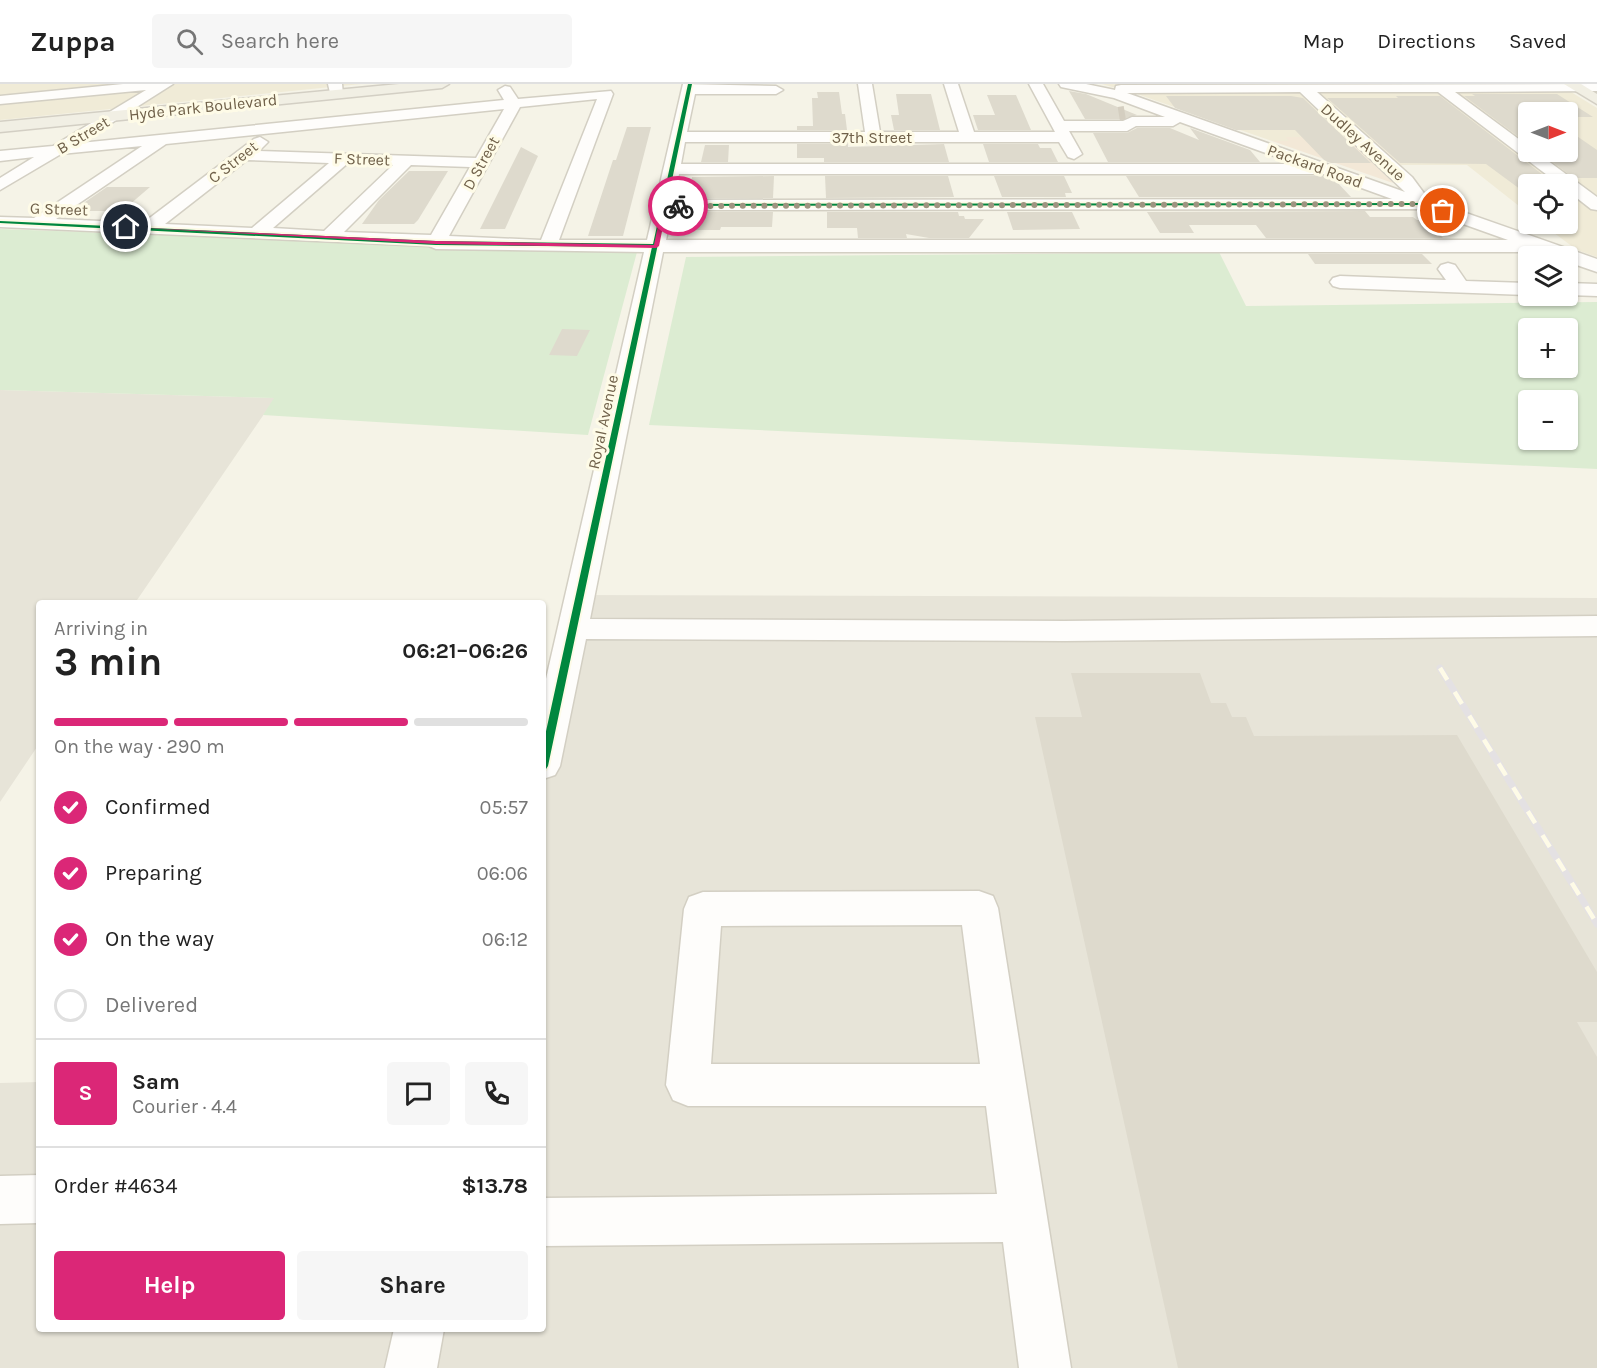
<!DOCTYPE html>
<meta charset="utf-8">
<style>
:root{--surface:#fff;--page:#f6f6f6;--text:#222;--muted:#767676;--line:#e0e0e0;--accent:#db2777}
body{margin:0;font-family:Karla,sans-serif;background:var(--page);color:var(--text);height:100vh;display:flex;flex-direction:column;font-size:22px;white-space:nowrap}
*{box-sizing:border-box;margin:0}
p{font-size:20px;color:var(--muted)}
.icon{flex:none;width:33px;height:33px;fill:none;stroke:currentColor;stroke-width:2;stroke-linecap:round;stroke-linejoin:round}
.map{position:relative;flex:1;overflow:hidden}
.sheet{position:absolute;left:36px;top:516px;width:510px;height:732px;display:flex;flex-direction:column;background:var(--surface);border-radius:6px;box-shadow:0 2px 4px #0004}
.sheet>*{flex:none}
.needle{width:39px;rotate:90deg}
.buttons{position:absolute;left:1518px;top:18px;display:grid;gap:12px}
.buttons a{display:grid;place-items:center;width:60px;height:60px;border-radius:6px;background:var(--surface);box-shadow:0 2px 4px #0004;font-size:30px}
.pin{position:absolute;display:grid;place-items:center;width:51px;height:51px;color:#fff;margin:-26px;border:3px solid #fff;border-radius:50%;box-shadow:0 2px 6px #0007}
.courier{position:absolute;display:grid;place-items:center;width:60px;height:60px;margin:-30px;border:4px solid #db2777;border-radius:50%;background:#fff;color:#222;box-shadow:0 2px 8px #0007}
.headline em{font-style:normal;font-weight:700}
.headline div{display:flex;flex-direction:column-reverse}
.headline{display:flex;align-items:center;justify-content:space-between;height:102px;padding:0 18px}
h1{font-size:39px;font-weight:700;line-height:45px}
.bar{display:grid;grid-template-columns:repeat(4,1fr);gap:9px 6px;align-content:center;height:72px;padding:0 18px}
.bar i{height:8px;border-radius:4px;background:var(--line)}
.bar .on{background:var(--accent)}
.bar p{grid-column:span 4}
.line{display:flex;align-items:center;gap:15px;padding:0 18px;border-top:2px solid var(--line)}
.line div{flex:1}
.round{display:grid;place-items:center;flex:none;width:63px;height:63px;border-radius:6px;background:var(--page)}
ol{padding:0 18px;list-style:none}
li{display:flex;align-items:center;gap:18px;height:66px}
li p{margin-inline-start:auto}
li .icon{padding:6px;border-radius:50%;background:var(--accent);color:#fff;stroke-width:4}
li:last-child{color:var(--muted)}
li i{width:33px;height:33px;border:3px solid var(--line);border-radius:50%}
.action{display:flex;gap:12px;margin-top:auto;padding:12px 18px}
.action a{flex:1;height:69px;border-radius:6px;background:var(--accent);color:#fff;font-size:24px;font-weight:700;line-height:69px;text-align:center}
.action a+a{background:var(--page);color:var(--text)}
header{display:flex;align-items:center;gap:36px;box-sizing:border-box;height:84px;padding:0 30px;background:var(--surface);border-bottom:2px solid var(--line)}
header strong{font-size:28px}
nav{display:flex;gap:33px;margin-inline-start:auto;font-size:21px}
.search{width:420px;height:54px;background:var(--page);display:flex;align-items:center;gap:15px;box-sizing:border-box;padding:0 21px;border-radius:6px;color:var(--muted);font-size:22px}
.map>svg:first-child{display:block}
</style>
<header>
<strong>Zuppa</strong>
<div class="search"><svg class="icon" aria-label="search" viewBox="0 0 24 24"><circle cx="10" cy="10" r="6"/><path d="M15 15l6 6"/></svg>Search here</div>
<nav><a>Map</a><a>Directions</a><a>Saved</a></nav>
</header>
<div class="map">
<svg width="1597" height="1284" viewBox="0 0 1597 1284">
<rect width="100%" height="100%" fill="#f5f3e7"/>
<g fill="#f0ebd7" fill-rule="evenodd">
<polygon points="0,0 361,0 0,36"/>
<path d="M1102,0H1558L1597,24V173L1577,166L1542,140H1568V100H1528V129L1467,81H1401L1370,53H1287L1290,57H1272L1137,10ZM1528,28H1568V68H1528Z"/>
</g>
<polygon fill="#f3e8d7" points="1286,53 1370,53 1401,81 1408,91 1395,99 1390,98 1272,57 1289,57"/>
<g fill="#e7e4d8">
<polygon points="0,306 275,314 135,519 39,519 39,660 0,718"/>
<polygon points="573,511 1597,514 1597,1284 0,1284 0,999 39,998 39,1245 543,1245 543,619"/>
</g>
<g fill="#dcecd2" fill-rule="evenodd">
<polygon points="0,145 637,168 588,351 263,331 274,314 0,306"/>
<path d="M1219,168L1246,222L1597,218V385L649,341L686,173ZM1528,244H1568V284H1528ZM1528,316H1568V356H1528Z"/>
</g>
<g fill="#dedacd">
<polygon points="1069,7 1086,10 1137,31 1123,35 1085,35"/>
<polygon points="817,8 839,8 842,30 845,30 847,46 797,46 797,42 813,42 812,14 818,14"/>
<polygon points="896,10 931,10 940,46 894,46 891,31 899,31"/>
<polygon points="1472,10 1557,10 1593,33 1569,33 1578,38 1568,38 1568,28 1528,28 1528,60 1464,12 1475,12"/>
<polygon points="987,11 1016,11 1031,46 978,46 973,31 995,31"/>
<polygon points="1166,12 1291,12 1303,14 1371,79 1331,79 1325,77 1295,46 1236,46 1175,24"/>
<polygon points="1396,12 1440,12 1547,94 1540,94 1549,100 1528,100 1528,111 1486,80 1400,79 1327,14 1398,14"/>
<polygon points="627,43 651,43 623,152 588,152 613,76 616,76"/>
<polygon points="1137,44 1170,44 1199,56 1190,44 1250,66 1260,78 1108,78 1093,49 1127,49"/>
<polygon points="1568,46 1597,66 1597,94 1574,94 1539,68 1568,68"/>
<polygon points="797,60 848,60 848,63 944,60 949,78 824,78 824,74 797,74"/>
<polygon points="983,60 1038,60 1040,64 1051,64 1058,78 989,78"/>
<polygon points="705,61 729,61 728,78 701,78"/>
<polygon points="521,63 538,72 505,145 480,145"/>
<polygon points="409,87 448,87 418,136 414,140 362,140 379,116"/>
<polygon points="774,92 773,114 688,114 692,93"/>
<polygon points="825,92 948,92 954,113 826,114"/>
<polygon points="994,92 1064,92 1072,109 1065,109 1066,113 1002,113"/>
<polygon points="1126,92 1323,92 1336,97 1351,113 1139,113"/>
<polygon points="107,103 150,103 122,127 72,127"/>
<polygon points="1365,127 1370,133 1413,133 1417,136 1425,136 1443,154 1266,154 1256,141 1189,141 1194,149 1160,149 1147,128"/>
<polygon points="685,128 773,128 772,143 721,143 720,146 682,146"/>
<polygon points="827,128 958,128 959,132 964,132 965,135 984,135 969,154 929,154 906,150 907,154 858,154 857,144 827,144"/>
<polygon points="1007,128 1072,128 1080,145 1013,146"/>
<polygon points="1308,170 1422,170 1432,180 1315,180"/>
<polygon points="562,245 590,246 577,272 549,271"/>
<polygon points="1071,589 1200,589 1211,619 1226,619 1232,633 1246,633 1254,652 1457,651 1597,888 1597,938 1577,938 1597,973 1597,1284 1178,1284 1035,633 1082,633"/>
</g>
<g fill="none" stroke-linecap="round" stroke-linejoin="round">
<polyline stroke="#d4cec0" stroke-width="16" stroke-dasharray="16 8" stroke-linecap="butt" points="1119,31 1125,30"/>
<g stroke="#d3cfc3" stroke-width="3">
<g id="minor">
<path d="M123,0H173L80,59L504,16L498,6L505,2L510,3L518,15L611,7L613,10L559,156H647L683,0L776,2L783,6L776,10H695L687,48H865L858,0H872L880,48H959L944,0H958L974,48H1055L1029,0H1043L1064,37H1123L1132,33H1165L1114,14L1061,3L1059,0H1086L1115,6L1116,2L1121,1L1597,0V7L1455,8L1528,62V68H1536L1597,113V126L1591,125L1568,107V100H1559L1438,8H1317L1412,93L1429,116L1597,175V188L1568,178V172H1552L1539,168H663L590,535L1064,537L1597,532V552L1064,557L586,555L560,682L555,691L543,695V608L644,168L436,165L429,162L0,143V133L34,134L142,62L61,70L0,106V94L34,73L0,77V67L53,62L146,6L0,20V12ZM1300,8L1405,108L1127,9ZM597,15L541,156L449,152L520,23ZM504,25L476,74L259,67L268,58L260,53L254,55L143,139L56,135L166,60ZM1180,38L1296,80H681L685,58H1059L1068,73L1074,75L1082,70L1069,47H1127L1136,42H1173ZM247,76L329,79L252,144L165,140ZM348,79L393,81L324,147L273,144ZM411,81L470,83L431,151L344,148ZM679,90H1323L1392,115L674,116ZM1421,125L1508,156H666L672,126Z"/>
<polygon points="328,0 342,0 343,10 341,13 331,13"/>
<polygon points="1448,179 1455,181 1466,197 1528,199 1528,211 1340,204 1333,202 1330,198 1333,194 1340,192 1446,196 1438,185 1441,181"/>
<polygon points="1568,199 1597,200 1597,212 1568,211"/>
<path d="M979,807L993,812L998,824L1071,1284H1019L1003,1158L543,1162V1114L997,1110L986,1022H688L673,1016L666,1001L684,825L689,813L703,808ZM962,841L980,980H711L721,842Z"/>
<polygon points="39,1091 39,1139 0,1140 0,1092"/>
<polygon points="394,1245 444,1245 437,1284 385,1284"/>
</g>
</g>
<g stroke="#d3cfc4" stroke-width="3">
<g id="major">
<polygon points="399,0 449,0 442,4 0,48 0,38"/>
<polygon points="1564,0 1581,0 1597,10 1597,20"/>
</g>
</g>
<use href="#minor" fill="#fefdfb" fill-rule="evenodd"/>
<use href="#major" fill="#f1efe4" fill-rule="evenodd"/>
<g stroke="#e4e1e3" stroke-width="7">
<polyline id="rail" points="1440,584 1597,840"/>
</g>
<use href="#rail" stroke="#fefbe7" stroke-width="4.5" stroke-dasharray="14" stroke-linecap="butt"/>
<g stroke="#fefbe7" stroke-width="4">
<polygon id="cycleway" points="688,0 692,0 667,120 1423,119 1425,120 1423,121 666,122 548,682 546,685 543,686 543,661 652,163 436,161 0,139 0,137 436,157 653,160"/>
</g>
<use href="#cycleway" fill="#00873e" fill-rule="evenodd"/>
</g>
<polygon fill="#db2777" points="665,120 680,122 667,123 659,162 656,164 436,160 123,143 436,157 654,161 662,122"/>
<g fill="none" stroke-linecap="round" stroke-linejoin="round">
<polyline stroke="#9f9481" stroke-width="6" stroke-dasharray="0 10.8" points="678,122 1423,120 1443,127"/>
</g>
<g text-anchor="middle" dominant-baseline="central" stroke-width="6" stroke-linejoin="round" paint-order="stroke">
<g font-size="16" fill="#70614a" stroke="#fefbe7">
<text transform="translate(203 23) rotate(-6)">Hyde Park Boulevard</text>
<text transform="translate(83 51) rotate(-31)">B Street</text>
<text x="872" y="53">37th Street</text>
<text transform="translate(1363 58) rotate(42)">Dudley Avenue</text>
<text transform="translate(362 75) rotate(2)">F Street</text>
<text transform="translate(233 78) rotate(-38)">C Street</text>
<text transform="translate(481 79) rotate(-61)">D Street</text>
<text transform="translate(1315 82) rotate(20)">Packard Road</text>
<text transform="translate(59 125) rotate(2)">G Street</text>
<text transform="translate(603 338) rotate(-78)">Royal Avenue</text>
</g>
</g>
</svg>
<div class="buttons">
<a><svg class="needle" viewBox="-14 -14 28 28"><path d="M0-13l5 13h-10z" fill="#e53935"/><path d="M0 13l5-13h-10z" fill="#767676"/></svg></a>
<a><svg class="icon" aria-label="locate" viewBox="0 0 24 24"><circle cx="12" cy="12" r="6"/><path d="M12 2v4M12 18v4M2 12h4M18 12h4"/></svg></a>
<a><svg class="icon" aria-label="layers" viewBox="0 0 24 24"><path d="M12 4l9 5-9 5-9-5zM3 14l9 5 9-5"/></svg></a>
<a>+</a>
<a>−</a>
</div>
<div class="pin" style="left:1443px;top:127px;background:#ea580c"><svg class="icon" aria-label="bag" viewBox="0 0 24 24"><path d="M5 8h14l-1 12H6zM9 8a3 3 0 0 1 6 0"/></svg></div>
<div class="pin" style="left:126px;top:143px;background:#1f2937"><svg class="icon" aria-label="home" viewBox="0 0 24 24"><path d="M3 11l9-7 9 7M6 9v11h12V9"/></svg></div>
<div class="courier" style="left:678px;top:122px"><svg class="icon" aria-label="bike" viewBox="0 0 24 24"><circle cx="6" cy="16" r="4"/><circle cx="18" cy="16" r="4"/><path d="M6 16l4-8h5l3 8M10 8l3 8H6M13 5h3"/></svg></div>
<section class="sheet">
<div class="headline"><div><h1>3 min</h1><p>Arriving in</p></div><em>06:21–06:26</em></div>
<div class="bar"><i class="on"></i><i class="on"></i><i class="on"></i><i></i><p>On the way · 290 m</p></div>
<ol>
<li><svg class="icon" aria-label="check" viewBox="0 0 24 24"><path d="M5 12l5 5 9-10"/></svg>Confirmed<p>05:57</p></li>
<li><svg class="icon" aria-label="check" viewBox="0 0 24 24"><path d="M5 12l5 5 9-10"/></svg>Preparing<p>06:06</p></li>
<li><svg class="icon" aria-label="check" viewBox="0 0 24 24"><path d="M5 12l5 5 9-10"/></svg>On the way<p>06:12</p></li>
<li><i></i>Delivered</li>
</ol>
<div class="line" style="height:108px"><b class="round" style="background:var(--accent);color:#fff">S</b><div><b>Sam</b><p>Courier · 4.4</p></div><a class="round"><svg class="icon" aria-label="chat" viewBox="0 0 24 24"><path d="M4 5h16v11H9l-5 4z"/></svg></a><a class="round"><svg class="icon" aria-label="phone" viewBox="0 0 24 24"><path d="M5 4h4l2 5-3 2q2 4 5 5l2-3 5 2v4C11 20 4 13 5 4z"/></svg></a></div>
<div class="line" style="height:78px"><div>Order #4634</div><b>$13.78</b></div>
<div class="action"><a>Help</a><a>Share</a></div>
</section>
</div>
